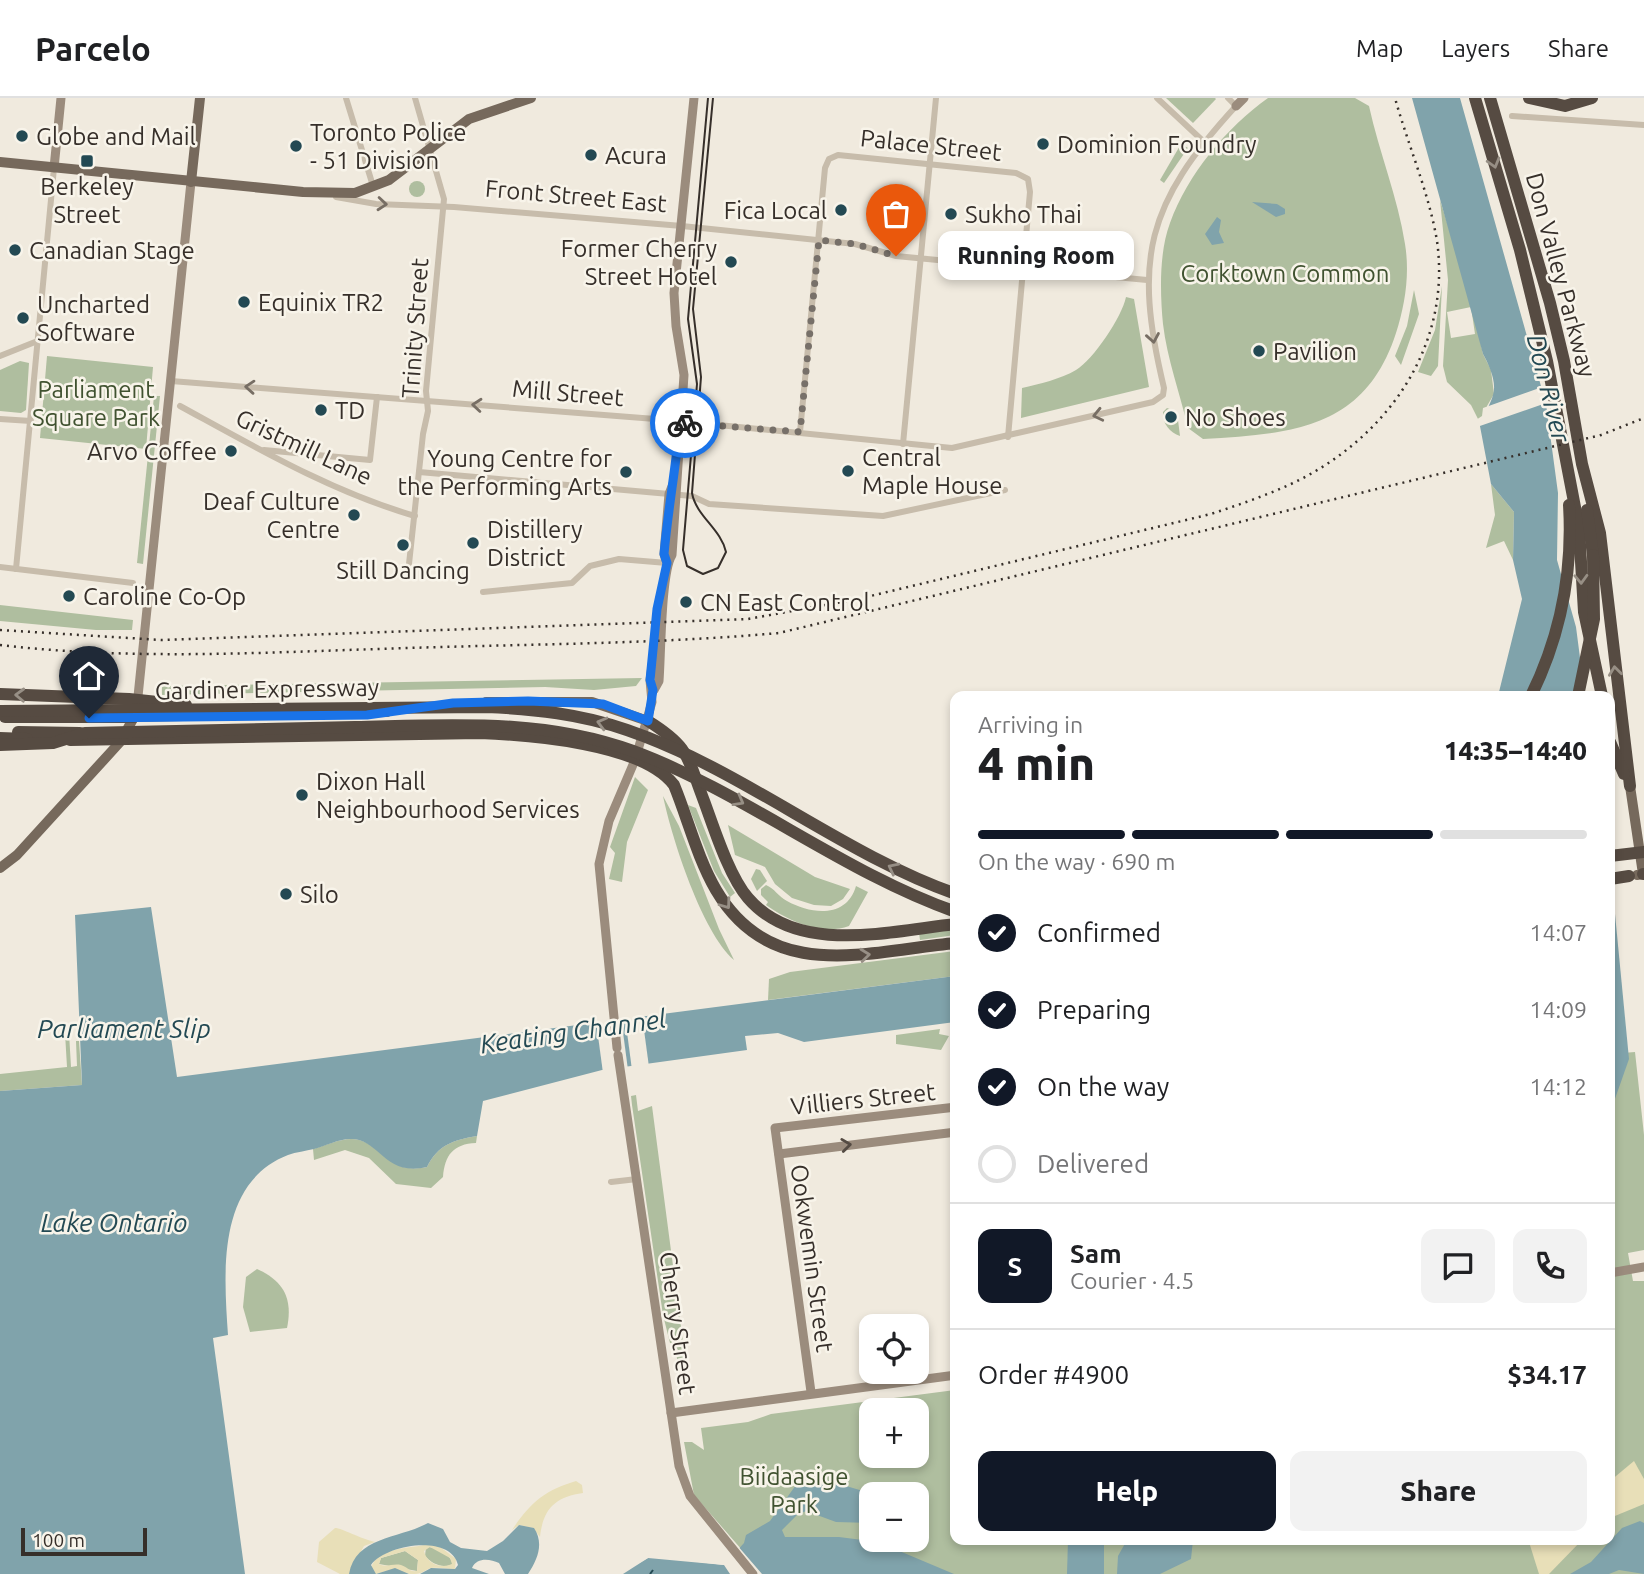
<!DOCTYPE html>
<meta charset="utf-8">
<style>
:root{--surface:#fff;--page:#f2f2f2;--text:#202124;--muted:#757577;--line:#e0e0e0;--accent:#111827}
body{margin:0;font-family:Ubuntu,sans-serif;background:var(--page);color:var(--text);height:100vh;display:flex;flex-direction:column;font-size:26px;white-space:nowrap}
*{box-sizing:border-box;margin:0}
p{font-size:23px;color:var(--muted)}
.icon{flex:none;width:38px;height:38px;fill:none;stroke:currentColor;stroke-width:2;stroke-linecap:round;stroke-linejoin:round}
.map{position:relative;flex:1;overflow:hidden}
.details{position:absolute;left:950px;top:593px;width:665px;height:854px;display:flex;flex-direction:column;background:var(--surface);border-radius:14px;box-shadow:0 4px 10px #0003}
.details>*{flex:none}
.buttons{position:absolute;left:859px;top:1216px;display:grid;gap:14px}
.buttons a{display:grid;place-items:center;width:70px;height:70px;border-radius:14px;background:var(--surface);box-shadow:0 4px 10px #0003;font-size:35px}
.scale{position:absolute;left:21px;bottom:18px;width:126px;box-sizing:border-box;padding-left:7px;border:4px solid #362f2a;border-top:0;font-size:19px;line-height:24px;white-space:nowrap;color:#362f2a;-webkit-text-stroke:5px #f8f4ea;paint-order:stroke}
.pin{position:absolute;display:grid;place-items:center;width:60px;height:60px;color:#fff;margin:-72px -30px;border-radius:50% 50% 50% 0;rotate:-45deg;box-shadow:0 0 7px #0007}
.pin .icon{rotate:45deg}
.courier{position:absolute;display:grid;place-items:center;width:70px;height:70px;margin:-35px;border:5px solid #1a73e8;border-radius:50%;background:#fff;color:#222;box-shadow:0 2px 9px #0007}
.bubble{position:absolute;height:49px;border-radius:14px;background:var(--surface);box-shadow:0 4px 10px #0003;font-size:23px;font-weight:800;line-height:49px;text-align:center}
.headline em{font-style:normal;font-weight:800}
.headline div{display:flex;flex-direction:column-reverse}
.headline{display:flex;align-items:center;justify-content:space-between;height:119px;padding:0 28px}
h1{font-size:46px;font-weight:800;line-height:52px}
.bar{display:grid;grid-template-columns:repeat(4,1fr);gap:10px 7px;align-content:center;height:84px;padding:0 28px}
.bar i{height:9px;border-radius:5px;background:var(--line)}
.bar .on{background:var(--accent)}
.bar p{grid-column:span 4}
.line{display:flex;align-items:center;gap:18px;padding:0 28px;border-top:2px solid var(--line)}
.line div{flex:1}
.round{display:grid;place-items:center;flex:none;width:74px;height:74px;border-radius:14px;background:var(--page)}
ol{padding:0 28px;list-style:none}
li{display:flex;align-items:center;gap:21px;height:77px}
li p{margin-inline-start:auto}
li .icon{padding:7px;border-radius:50%;background:var(--accent);color:#fff;stroke-width:4}
li:last-child{color:var(--muted)}
li i{width:38px;height:38px;border:4px solid var(--line);border-radius:50%}
.button{display:flex;gap:14px;margin-top:auto;padding:14px 28px}
.button a{flex:1;height:80px;border-radius:14px;background:var(--accent);color:#fff;font-size:28px;font-weight:800;line-height:80px;text-align:center}
.button a+a{background:var(--page);color:var(--text)}
header{display:flex;align-items:center;gap:42px;box-sizing:border-box;height:98px;padding:0 35px;background:var(--surface);border-bottom:2px solid var(--line)}
header strong{font-size:33px}
nav{display:flex;gap:38px;margin-inline-start:auto;font-size:24px}
.map>svg:first-child{display:block}
</style>
<header>
<strong>Parcelo</strong>
<nav><a>Map</a><a>Layers</a><a>Share</a></nav>
</header>
<div class="map">
<svg width="1644" height="1476" viewBox="0 0 1644 1476">
<rect width="100%" height="100%" fill="#f0eade"/>
<g fill="#afbe9f" fill-rule="evenodd">
<polygon points="1166,0 1215,0 1216,1 1193,25"/>
<path d="M1268,0H1355L1369,8C1379,54 1398,100 1405,146C1410,176 1405,207 1396,235C1365,331 1292,336 1203,341L1188,330C1180,295 1167,261 1163,226C1160,195 1159,154 1170,125C1188,76 1226,30 1268,0Z"/>
<polygon points="1181,46 1188,50 1164,85 1160,82"/>
<circle cx="417" cy="91" r="8"/>
<path d="M1440,102L1471,201L1483,256L1491,272L1494,296L1487,308L1485,320L1479,323L1471,307L1447,284L1443,268L1448,182ZM1471,209L1475,236L1451,240L1447,214Z"/>
<polygon points="1442,188 1438,268 1431,278 1418,274 1435,232"/>
<polygon points="1414,192 1419,216 1401,267 1395,258 1407,228"/>
<path d="M1126,199L1134,201L1149,289L1021,320L1022,290C1039,286 1061,281 1076,272C1093,262 1122,219 1126,199Z"/>
<polygon points="47,258 153,269 146,351 40,340"/>
<polygon points="20,263 29,265 26,312 21,315 0,313 0,272"/>
<polygon points="154,298 160,298 143,466 137,465"/>
<path d="M1167,310L1177,314L1180,338C1170,335 1162,325 1163,314Z"/>
<polygon points="1491,386 1514,414 1513,462 1504,443 1486,450 1495,417"/>
<polygon points="0,507 133,522 132,532 96,532 0,523"/>
<polygon points="642,580 636,588 594,592 545,589 162,597 162,588"/>
<polygon points="635,679 648,692 627,744 622,784 609,781 615,755 610,749"/>
<path d="M663,698L679,728L719,831L734,862C702,834 672,741 663,698Z"/>
<polygon points="688,707 696,710 722,775 735,795 730,799 714,773"/>
<polygon points="728,727 815,779 850,791 843,801 831,808 814,807 792,800 775,786 765,769 735,757"/>
<polygon points="756,771 760,772 767,783 757,793 751,781"/>
<path d="M766,787C774,790 779,799 787,803C812,817 847,820 856,788L868,794L849,828C822,838 788,823 766,807L768,804L761,797V791Z"/>
<polygon points="955,831 955,837 920,842 919,835"/>
<polygon points="955,853 955,878 768,902 769,881 790,874"/>
<polygon points="940,931 939,936 949,938 941,952 896,946 896,937"/>
<polygon points="65,935 69,935 71,969 77,968 76,943 79,943 82,987 0,993 0,976 67,969"/>
<path d="M1635,954L1644,1037V1152L1628,1155L1633,1183H1644V1476H763L694,1397L684,1344H692L704,1352L701,1330L748,1324L771,1316L955,1292L956,1442H1610V956ZM872,1312H917V1358H872ZM872,1396H917V1442H872Z"/>
<polygon points="636,997 638,1013 652,1008 683,1244 670,1245 663,1217 632,1007 631,998"/>
<path d="M477,1038L476,1045C453,1046 445,1057 443,1079L431,1090L396,1086L369,1060L345,1052L314,1062L313,1051C324,1048 339,1041 351,1041C381,1041 385,1078 427,1069C438,1047 453,1042 477,1038Z"/>
<path d="M257,1171C284,1183 293,1201 287,1230L250,1234L243,1209L246,1179Z"/>
<polygon points="683,1247 690,1291 682,1292 675,1248"/>
<path d="M426,1449C435,1448 451,1457 453,1466C443,1471 432,1466 425,1458Z"/>
<polygon points="405,1453 418,1462 417,1473 379,1466 381,1460"/>
</g>
<g fill="#e8dfb8" fill-rule="evenodd">
<polygon points="1634,1363 1644,1381 1644,1406 1610,1420 1610,1383"/>
<path d="M576,1383L582,1387L583,1395C555,1399 543,1411 540,1439L533,1430L519,1427L512,1432C530,1405 545,1392 576,1383Z"/>
<path d="M335,1430C342,1430 361,1441 375,1444L364,1448L349,1476H340L317,1464L319,1444Z"/>
<polygon points="1532,1442 1582,1442 1549,1476 1539,1476 1529,1444"/>
<path d="M429,1446L439,1448L456,1461L455,1471C448,1471 439,1469 431,1470C425,1472 422,1476 415,1476C396,1476 399,1468 376,1476L371,1470C378,1448 410,1451 429,1446ZM430,1449L450,1460L452,1466C441,1471 427,1466 424,1453ZM405,1453L418,1462L417,1473C409,1474 409,1470 401,1467C393,1465 386,1470 379,1466L381,1460Z"/>
</g>
<g fill="#80a3ab">
<path d="M1412,0H1460L1546,306L1558,395L1557,462L1576,529L1585,598H1498L1522,501L1513,462L1514,414L1491,386L1479,323L1485,320C1486,311 1491,305 1493,297C1497,284 1489,267 1483,256Z"/>
<polygon points="1252,104 1277,106 1285,111 1285,116 1276,119"/>
<polygon points="1217,119 1221,122 1219,134 1224,145 1212,147 1205,136"/>
<polygon points="1610,764 1629,961 1610,1015"/>
<path d="M151,809L177,979L955,878V924L804,944L778,935L745,938L747,952L602,972L483,1003L477,1038C453,1042 438,1047 427,1069C383,1079 380,1040 350,1041C339,1041 325,1048 314,1051C306,1053 296,1054 288,1057C216,1085 224,1176 228,1237L213,1240L245,1476H0V993L82,987L75,817Z"/>
<polygon points="816,1379 873,1396 871,1425 836,1424 806,1413 797,1417 782,1432 785,1439 839,1439 878,1444 954,1476 623,1476 648,1460 724,1467 744,1445 746,1437 770,1423 796,1387"/>
<polygon points="1640,1423 1644,1425 1644,1476 1619,1472 1609,1476 1570,1476 1591,1464 1622,1430"/>
<path d="M428,1425L443,1431L450,1444L461,1450L487,1453L503,1443L519,1427L534,1430C544,1445 538,1461 528,1476H505L499,1465C490,1461 477,1459 472,1470L489,1476H420L431,1470L455,1471L458,1467C451,1436 386,1446 371,1467L376,1476L395,1470L409,1476H349C356,1438 399,1441 428,1425Z"/>
<polygon points="1068,1442 1104,1442 1104,1476 1067,1476"/>
<polygon points="1127,1442 1193,1442 1191,1461 1160,1476 1117,1476 1118,1458"/>
</g>
<g fill="#f0eade">
<polygon points="1545,288 1549,304 1477,329 1476,322 1482,318 1483,310"/>
<polygon points="642,917 649,969 632,972 625,919"/>
<polygon points="621,919 628,972 603,975 596,923"/>
<polygon points="737,1447 762,1476 730,1476 724,1467 663,1460 648,1460 620,1476 648,1457 723,1464"/>
</g>
<g fill="none" stroke-linecap="round" stroke-linejoin="round">
<polyline stroke="#234953" stroke-width="2" stroke-dasharray="9 7" stroke-linecap="butt" points="650,1476 653,1472"/>
<g stroke="#c7bcab" stroke-width="6">
<polyline points="346,0 373,88"/>
<polyline points="1157,0 1203,43"/>
<polyline points="1512,18 1644,27"/>
<polyline points="336,99 376,106 454,109 682,128 855,146 896,158 1147,182"/>
<polyline points="0,258 35,244"/>
<path d="M171,283L668,322L952,350L1153,304L1163,297L1164,290C1133,161 1146,106 1236,8L1228,0"/>
<path d="M180,308C255,349 332,394 415,418"/>
<polyline points="0,321 31,323"/>
<polyline points="800,334 825,70 829,61 838,57 1016,75 1028,81 1030,94 1008,339"/>
<polyline points="903,346 936,0"/>
<polyline points="264,352 370,362 377,299"/>
<polyline points="419,374 692,398 709,406 883,418 1005,392"/>
<polyline points="409,466 423,336 428,313 426,293 444,101 415,0"/>
<polyline points="0,469 133,485"/>
<polyline points="16,471 54,70"/>
<polyline points="483,494 572,485 590,468 619,461 667,465"/>
<polyline points="611,1084 637,1081"/>
</g>
<g stroke="#9b8c7d" stroke-width="9">
<polyline points="1236,8 1244,0"/>
<polyline points="54,70 61,0"/>
<polyline points="667,465 664,456 669,396 675,381"/>
<path d="M654,592L659,583C661,557 661,474 672,457L684,277L676,228L674,195L694,0"/>
<polyline points="137,608 191,84"/>
<polyline points="617,950 599,766 609,723 635,662 652,604 650,582 662,496"/>
<polyline points="618,957 679,1368 690,1398 753,1476"/>
<polyline points="779,1056 956,1034"/>
<polyline points="1610,1175 1644,1169"/>
<polyline points="811,1294 775,1030 956,1009"/>
<polyline points="671,1315 956,1277"/>
</g>
<g stroke="#76695c" stroke-width="10">
<polyline points="0,64 303,94 355,95 389,82 469,21 531,0"/>
<polyline points="191,84 200,0"/>
<polyline points="486,604 592,604 648,623"/>
<polyline points="1630,688 1643,776 1637,777"/>
<polyline points="0,770 17,757 121,643 134,619 387,614"/>
</g>
<g stroke="#564b42" stroke-width="12">
<polyline points="1475,0 1520,152 1547,263 1579,430 1584,514 1602,598"/>
<polyline points="1490,0 1550,205 1564,263 1582,366 1600,435 1630,688"/>
<polyline points="1529,0 1565,8 1592,0"/>
<polyline points="1587,412 1593,457"/>
<path d="M1531,598C1560,539 1573,473 1569,407"/>
<polyline points="5,619 134,619"/>
<path d="M648,623C690,649 687,659 704,703C714,730 729,778 748,800C798,858 890,833 956,826"/>
<polyline points="18,634 80,635"/>
<polyline points="0,640 27,641"/>
<path d="M70,642L480,635C530,637 642,645 674,687C688,721 697,759 716,792C772,887 868,853 956,845"/>
<polyline points="1610,644 1624,676"/>
<polyline points="1610,758 1644,754"/>
<polyline points="1643,776 1644,776"/>
<polyline points="1610,781 1629,778"/>
</g>
<path stroke="#362f2a" stroke-width="2" d="M708,0L688,221L697,286L683,452L687,468L703,476L718,470L726,454C721,431 696,418 692,395L701,279L693,211L713,0"/>
<g stroke="#362f2a" stroke-width="2.5" stroke-dasharray="2 5" stroke-linecap="butt">
<path d="M0,532L161,542L748,521L858,501L1211,416C1238,407 1265,398 1291,386C1385,342 1452,250 1437,143C1429,95 1408,47 1395,0"/>
<path d="M0,547C136,563 272,554 408,550C531,546 656,546 779,535L1601,337L1644,320"/>
</g>
<g stroke="#564b42" stroke-width="12">
<polyline points="0,596 129,601 186,607"/>
<polyline points="1578,598 1594,521 1593,457"/>
<path d="M0,613L486,609C534,611 581,616 627,632C744,672 840,755 956,796"/>
<path d="M0,647L53,645L85,635C175,633 265,631 355,629C449,627 543,620 633,653C746,695 842,774 956,814"/>
</g>
</g>
<defs><path id="oneway-chevron" d="M-2-3.5L2.5 0L-2 3.5" fill="none" stroke-width="1.6" stroke-linecap="round" stroke-linejoin="round" transform="scale(1.75)"/></defs>
<g stroke="#978f85">
<use href="#oneway-chevron" transform="translate(1494 65) rotate(74)"/>
<use href="#oneway-chevron" transform="translate(1581 481) rotate(88)"/>
<use href="#oneway-chevron" transform="translate(1615 573) rotate(-97)"/>
<use href="#oneway-chevron" transform="translate(20 597) rotate(-178)"/>
<use href="#oneway-chevron" transform="translate(602 625) rotate(-165)"/>
<use href="#oneway-chevron" transform="translate(739 703) rotate(29)"/>
<use href="#oneway-chevron" transform="translate(893 770) rotate(-153)"/>
<use href="#oneway-chevron" transform="translate(726 806) rotate(54)"/>
<use href="#oneway-chevron" transform="translate(865 857) rotate(-6)"/>
</g>
<g stroke="#776e64">
<use href="#oneway-chevron" transform="translate(382 106) rotate(5)"/>
<use href="#oneway-chevron" transform="translate(1153 240) rotate(80)"/>
<use href="#oneway-chevron" transform="translate(250 289) rotate(-176)"/>
<use href="#oneway-chevron" transform="translate(477 307) rotate(-175)"/>
<use href="#oneway-chevron" transform="translate(1098 317) rotate(167)"/>
</g>
<use stroke="#544b43" href="#oneway-chevron" transform="translate(846 1047) rotate(-7)"/>
<g fill="none" stroke-linecap="round" stroke-linejoin="round">
<polyline stroke="#777069" stroke-width="7" stroke-dasharray="0 12.6" points="685,325 800,334 819,142 855,146 896,158"/>
<path stroke="#1a73e8" stroke-width="9" d="M89,620L367,617L453,605L528,603L603,606L648,623L653,592L650,582L657,511L667,465L664,456C668,411 676,369 680,324L685,325"/>
</g>
<g fill="#234953" stroke="#f8f4ea" stroke-width="2.5">
<circle cx="22" cy="38" r="7"/>
<circle cx="1043" cy="46" r="7"/>
<circle cx="296" cy="48" r="7"/>
<circle cx="591" cy="57" r="7"/>
<rect x="80" y="56" width="14" height="14" rx="3.5"/>
<circle cx="841" cy="112" r="7"/>
<circle cx="951" cy="116" r="7"/>
<circle cx="15" cy="152" r="7"/>
<circle cx="731" cy="164" r="7"/>
<circle cx="244" cy="204" r="7"/>
<circle cx="23" cy="220" r="7"/>
<circle cx="1259" cy="253" r="7"/>
<circle cx="321" cy="312" r="7"/>
<circle cx="1171" cy="319" r="7"/>
<circle cx="231" cy="353" r="7"/>
<circle cx="848" cy="373" r="7"/>
<circle cx="626" cy="374" r="7"/>
<circle cx="354" cy="417" r="7"/>
<circle cx="473" cy="445" r="7"/>
<circle cx="403" cy="447" r="7"/>
<circle cx="69" cy="498" r="7"/>
<circle cx="686" cy="504" r="7"/>
<circle cx="302" cy="697" r="7"/>
<circle cx="286" cy="796" r="7"/>
</g>
<g text-anchor="middle" dominant-baseline="central" stroke-width="5" stroke-linejoin="round" paint-order="stroke">
<g font-size="24" fill="#362f2a" stroke="#f8f4ea" text-anchor="start">
<text x="310" y="34">Toronto Police<tspan x="310" dy="28">- 51 Division</tspan></text>
<text x="36" y="38">Globe and Mail</text>
<text x="1057" y="46">Dominion Foundry</text>
<text x="605" y="57">Acura</text>
<text x="87" y="88" text-anchor="middle">Berkeley<tspan x="87" dy="28">Street</tspan></text>
<text x="827" y="112" text-anchor="end">Fica Local</text>
<text x="965" y="116">Sukho Thai</text>
<text x="717" y="150" text-anchor="end">Former Cherry<tspan x="717" dy="28">Street Hotel</tspan></text>
<text x="29" y="152">Canadian Stage</text>
<text x="258" y="204">Equinix TR2</text>
<text x="37" y="206">Uncharted<tspan x="37" dy="28">Software</tspan></text>
<text x="1273" y="253">Pavilion</text>
<text x="335" y="312">TD</text>
<text x="1185" y="319">No Shoes</text>
<text x="217" y="353" text-anchor="end">Arvo Coffee</text>
<text x="862" y="359">Central<tspan x="862" dy="28">Maple House</tspan></text>
<text x="612" y="360" text-anchor="end">Young Centre for<tspan x="612" dy="28">the Performing Arts</tspan></text>
<text x="340" y="403" text-anchor="end">Deaf Culture<tspan x="340" dy="28">Centre</tspan></text>
<text x="487" y="431">Distillery<tspan x="487" dy="28">District</tspan></text>
<text x="403" y="472" text-anchor="middle">Still Dancing</text>
<text x="83" y="498">Caroline Co-Op</text>
<text x="700" y="504">CN East Control</text>
<text x="316" y="683">Dixon Hall<tspan x="316" dy="28">Neighbourhood Services</tspan></text>
<text x="300" y="796">Silo</text>
</g>
<g font-size="24" fill="#362f2a" stroke="#f8f4ea">
<text transform="translate(931 47) rotate(6)">Palace Street</text>
<text transform="translate(576 98) rotate(5)">Front Street East</text>
<text transform="translate(1561 177) rotate(75)">Don Valley Parkway</text>
<text transform="translate(415 230) rotate(-86)">Trinity Street</text>
<text transform="translate(568 295) rotate(5)">Mill Street</text>
<text transform="translate(304 349) rotate(25)">Gristmill Lane</text>
<text transform="translate(267 591) rotate(-1)">Gardiner Expressway</text>
<text transform="translate(863 1001) rotate(-6)">Villiers Street</text>
<text transform="translate(812 1160) rotate(82)">Ookwemin Street</text>
<text transform="translate(678 1225) rotate(82)">Cherry Street</text>
</g>
<g font-size="24" fill="#405230" stroke="#f8f4ea">
<text x="1285" y="175">Corktown Common</text>
<text x="96" y="291">Parliament<tspan x="96" dy="28">Square Park</tspan></text>
<text x="794" y="1378">Biidaasige<tspan x="794" dy="28">Park</tspan></text>
</g>
<g font-size="26" font-style="italic" fill="#234953" stroke="#f8f4ea">
<text transform="translate(1549 290) rotate(76)">Don River</text>
<text x="124" y="930">Parliament Slip</text>
<text transform="translate(573 933) rotate(-8)">Keating Channel</text>
<text x="114" y="1124">Lake Ontario</text>
</g>
</g>
</svg>
<div class="buttons">
<a><svg class="icon" aria-label="locate" viewBox="0 0 24 24"><circle cx="12" cy="12" r="6"/><path d="M12 2v4M12 18v4M2 12h4M18 12h4"/></svg></a>
<a>+</a>
<a>−</a>
</div>
<div class="scale">100 m</div>
<div class="pin" style="left:896px;top:158px;background:#ea580c"><svg class="icon" aria-label="bag" viewBox="0 0 24 24"><path d="M5 8h14l-1 12H6zM9 8a3 3 0 0 1 6 0"/></svg></div>
<div class="pin" style="left:89px;top:620px;background:#1f2937"><svg class="icon" aria-label="home" viewBox="0 0 24 24"><path d="M3 11l9-7 9 7M6 9v11h12V9"/></svg></div>
<div class="courier" style="left:685px;top:325px"><svg class="icon" aria-label="bike" viewBox="0 0 24 24"><circle cx="6" cy="16" r="4"/><circle cx="18" cy="16" r="4"/><path d="M6 16l4-8h5l3 8M10 8l3 8H6M13 5h3"/></svg></div>
<div class="bubble" style="left:938px;top:133px;width:196px">Running Room</div>
<section class="details">
<div class="headline"><div><h1>4 min</h1><p>Arriving in</p></div><em>14:35–14:40</em></div>
<div class="bar"><i class="on"></i><i class="on"></i><i class="on"></i><i></i><p>On the way · 690 m</p></div>
<ol>
<li><svg class="icon" aria-label="check" viewBox="0 0 24 24"><path d="M5 12l5 5 9-10"/></svg>Confirmed<p>14:07</p></li>
<li><svg class="icon" aria-label="check" viewBox="0 0 24 24"><path d="M5 12l5 5 9-10"/></svg>Preparing<p>14:09</p></li>
<li><svg class="icon" aria-label="check" viewBox="0 0 24 24"><path d="M5 12l5 5 9-10"/></svg>On the way<p>14:12</p></li>
<li><i></i>Delivered</li>
</ol>
<div class="line" style="height:126px"><b class="round" style="background:var(--accent);color:#fff">S</b><div><b>Sam</b><p>Courier · 4.5</p></div><a class="round"><svg class="icon" aria-label="chat" viewBox="0 0 24 24"><path d="M4 5h16v11H9l-5 4z"/></svg></a><a class="round"><svg class="icon" aria-label="phone" viewBox="0 0 24 24"><path d="M5 4h4l2 5-3 2q2 4 5 5l2-3 5 2v4C11 20 4 13 5 4z"/></svg></a></div>
<div class="line" style="height:91px"><div>Order #4900</div><b>$34.17</b></div>
<div class="button"><a>Help</a><a>Share</a></div>
</section>
</div>
